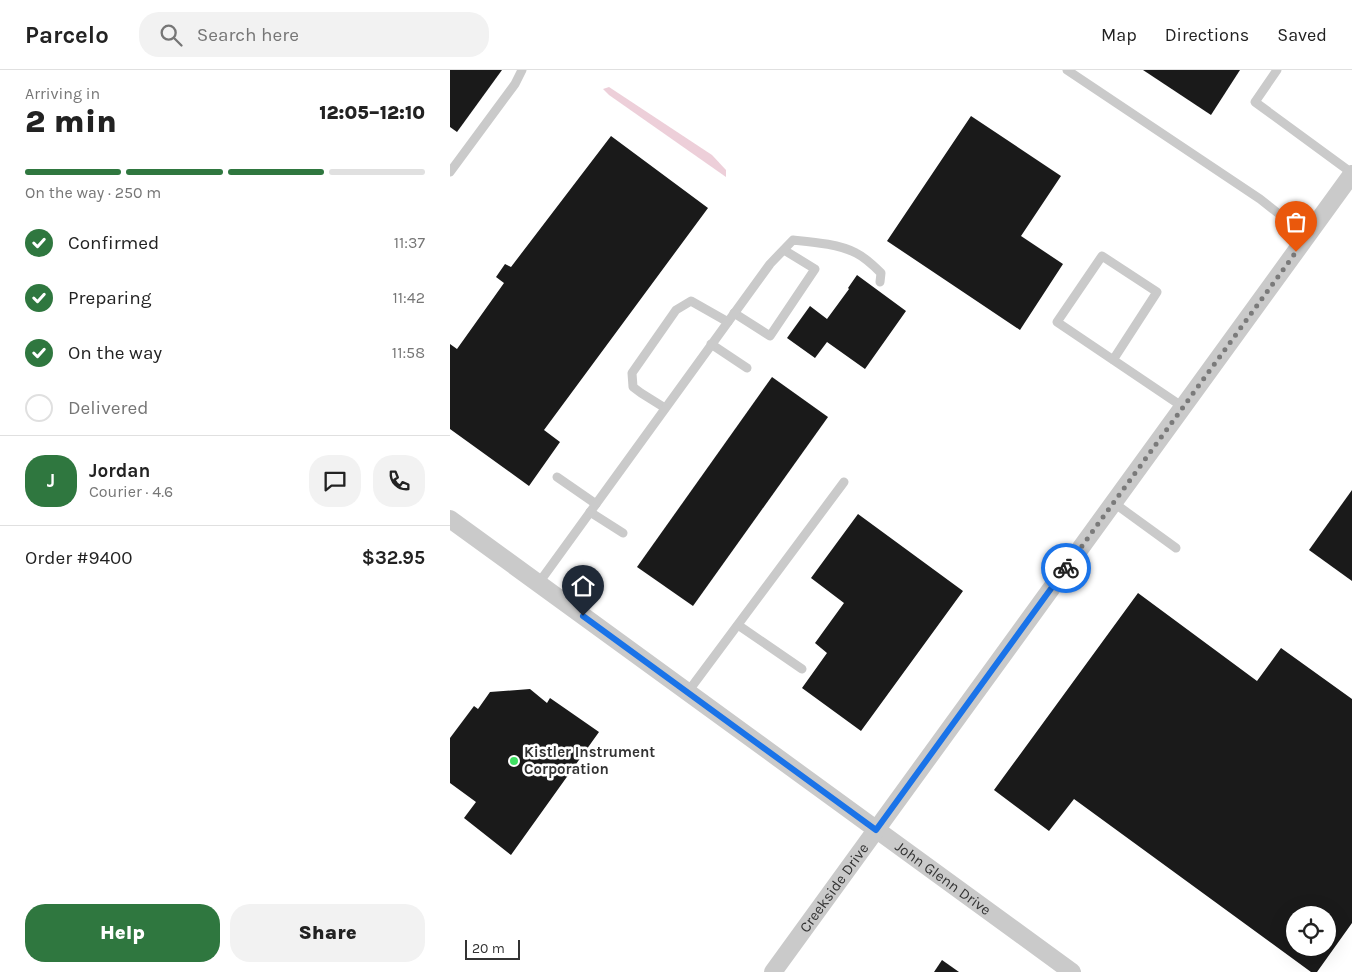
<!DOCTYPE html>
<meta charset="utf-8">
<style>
:root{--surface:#fff;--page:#f2f2f2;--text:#222;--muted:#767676;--line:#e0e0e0;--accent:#2f773f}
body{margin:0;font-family:Karla,sans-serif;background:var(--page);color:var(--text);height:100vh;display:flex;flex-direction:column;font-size:19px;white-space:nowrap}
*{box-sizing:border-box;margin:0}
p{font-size:16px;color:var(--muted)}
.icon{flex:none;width:28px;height:28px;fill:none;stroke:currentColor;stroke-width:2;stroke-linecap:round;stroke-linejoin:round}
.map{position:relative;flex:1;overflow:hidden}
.sheet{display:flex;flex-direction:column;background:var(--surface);width:450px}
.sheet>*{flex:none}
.fabs{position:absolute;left:836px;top:836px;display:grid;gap:10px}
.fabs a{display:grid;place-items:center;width:50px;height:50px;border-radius:50%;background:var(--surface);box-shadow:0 5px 20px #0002;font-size:25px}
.scale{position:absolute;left:15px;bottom:12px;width:55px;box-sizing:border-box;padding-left:5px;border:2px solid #333;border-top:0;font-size:14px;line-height:18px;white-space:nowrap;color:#333;-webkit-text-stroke:4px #fff;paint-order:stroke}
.pin{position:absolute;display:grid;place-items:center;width:42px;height:42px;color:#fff;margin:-51px -21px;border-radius:50% 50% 50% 0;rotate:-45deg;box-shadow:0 0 5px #0007}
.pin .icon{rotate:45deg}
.courier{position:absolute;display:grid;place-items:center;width:50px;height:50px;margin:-25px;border:4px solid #1a73e8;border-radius:50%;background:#fff;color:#222;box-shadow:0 1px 6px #0007}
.summary em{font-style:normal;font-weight:800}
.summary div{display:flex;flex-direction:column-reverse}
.summary{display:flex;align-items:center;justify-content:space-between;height:85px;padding:0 25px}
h1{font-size:32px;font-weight:800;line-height:38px}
.bar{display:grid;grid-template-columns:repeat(4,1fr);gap:8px 5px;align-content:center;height:60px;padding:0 25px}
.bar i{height:6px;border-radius:4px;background:var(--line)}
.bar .on{background:var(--accent)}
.bar p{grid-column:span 4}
.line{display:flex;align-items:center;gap:12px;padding:0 25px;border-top:1px solid var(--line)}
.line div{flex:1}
.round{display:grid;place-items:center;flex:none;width:52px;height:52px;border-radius:20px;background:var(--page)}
ol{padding:0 25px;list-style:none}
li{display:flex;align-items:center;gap:15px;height:55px}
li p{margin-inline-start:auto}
li .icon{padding:5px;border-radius:50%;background:var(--accent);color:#fff;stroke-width:4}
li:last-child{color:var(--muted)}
li i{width:28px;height:28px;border:2px solid var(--line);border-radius:50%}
.action{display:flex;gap:10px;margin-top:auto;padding:10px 25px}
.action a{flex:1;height:58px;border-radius:20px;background:var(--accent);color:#fff;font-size:20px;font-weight:800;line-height:58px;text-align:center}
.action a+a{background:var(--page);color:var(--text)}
header{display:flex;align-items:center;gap:30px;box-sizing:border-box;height:70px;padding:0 25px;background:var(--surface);border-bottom:1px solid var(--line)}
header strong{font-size:24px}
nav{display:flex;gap:28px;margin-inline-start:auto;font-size:18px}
.search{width:350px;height:45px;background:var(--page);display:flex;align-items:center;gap:12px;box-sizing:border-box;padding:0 18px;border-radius:20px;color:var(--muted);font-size:19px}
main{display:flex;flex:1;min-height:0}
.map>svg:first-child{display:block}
</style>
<header>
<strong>Parcelo</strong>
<div class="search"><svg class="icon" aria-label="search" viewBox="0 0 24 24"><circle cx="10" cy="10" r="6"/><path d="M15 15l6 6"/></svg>Search here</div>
<nav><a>Map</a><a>Directions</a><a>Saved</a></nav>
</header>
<main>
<section class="sheet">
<div class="summary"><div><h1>2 min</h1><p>Arriving in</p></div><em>12:05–12:10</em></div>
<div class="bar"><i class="on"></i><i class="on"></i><i class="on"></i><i></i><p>On the way · 250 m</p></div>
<ol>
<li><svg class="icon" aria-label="check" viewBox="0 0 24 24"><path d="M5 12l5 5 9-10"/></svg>Confirmed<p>11:37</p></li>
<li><svg class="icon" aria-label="check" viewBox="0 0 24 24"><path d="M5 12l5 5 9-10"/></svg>Preparing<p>11:42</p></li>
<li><svg class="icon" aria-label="check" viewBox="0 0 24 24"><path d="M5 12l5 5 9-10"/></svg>On the way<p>11:58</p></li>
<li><i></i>Delivered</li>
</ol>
<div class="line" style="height:90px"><b class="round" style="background:var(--accent);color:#fff">J</b><div><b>Jordan</b><p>Courier · 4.6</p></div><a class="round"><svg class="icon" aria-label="chat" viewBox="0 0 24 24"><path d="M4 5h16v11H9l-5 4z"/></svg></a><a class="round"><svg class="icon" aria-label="phone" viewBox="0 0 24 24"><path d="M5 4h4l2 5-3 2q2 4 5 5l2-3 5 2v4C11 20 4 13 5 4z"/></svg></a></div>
<div class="line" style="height:65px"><div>Order #9400</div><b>$32.95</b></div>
<div class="action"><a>Help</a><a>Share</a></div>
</section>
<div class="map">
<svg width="902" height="902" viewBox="0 0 902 902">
<rect width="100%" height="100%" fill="#fff"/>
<polygon fill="#edcfd9" points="159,17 262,85 276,100 276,107 159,25 153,19"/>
<g fill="#1a1a1a" fill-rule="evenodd">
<polygon points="0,0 52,0 7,62 0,57"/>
<polygon points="693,0 790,0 761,45"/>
<polygon points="521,46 611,106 571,166 613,194 570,260 437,171"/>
<polygon points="161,66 258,138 94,360 110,372 79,416 0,359 0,274 7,279 54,213 46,207 55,194 61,197"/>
<polygon points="407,205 456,241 415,299 377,272 365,288 337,268 360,236 377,249 399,219 398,218"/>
<polygon points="322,307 378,347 243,536 187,497"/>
<polygon points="902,420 902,511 859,480"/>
<polygon points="408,444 513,521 411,661 352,618 377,583 365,573 394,533 361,508"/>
<path d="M688,523L807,611L831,578L902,629V853L867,902H861L624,729L599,761L544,720ZM845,845H878V878H845Z"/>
<polygon points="80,619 97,633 100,628 149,662 61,785 14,748 26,732 0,713 0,668 24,636 28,639 40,622"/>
<polygon points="492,890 509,902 484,902"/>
</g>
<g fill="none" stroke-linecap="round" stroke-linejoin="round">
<g stroke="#cacaca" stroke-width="9">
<polyline points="617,0 810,129 857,166"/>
<polyline points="827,0 805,32 902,103"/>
<polyline points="0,102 65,14 72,0"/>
<polyline points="284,243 320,266 365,199 334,180"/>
<polyline points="261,274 297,298"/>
<polyline points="663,290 707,222 652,186 607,252 733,337"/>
<polyline points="215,338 191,323 183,317 182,303 226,240 241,231 278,252"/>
<polyline points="107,407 146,434"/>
<polyline points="664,433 726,478"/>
<polyline points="140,442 173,463"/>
<path d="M88,514L320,194L343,170C363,172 389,174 406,183C416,188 423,195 431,203L430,212"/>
<polyline points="288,555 352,599"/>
<polyline points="237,623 394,412"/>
</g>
<g stroke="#cacaca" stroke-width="18">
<path id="s1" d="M0,449L622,902"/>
<path id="s2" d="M323,902L902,104"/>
</g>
</g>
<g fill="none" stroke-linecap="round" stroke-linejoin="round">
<polyline stroke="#7a7a7a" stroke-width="5" stroke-dasharray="0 9" points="616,498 846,182"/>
<polyline stroke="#1a73e8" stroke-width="6" points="133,546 426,760 616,498"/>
</g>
<circle fill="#3ee062" stroke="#fff" stroke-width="2" cx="64" cy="691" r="5"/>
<g text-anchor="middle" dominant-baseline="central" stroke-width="5" stroke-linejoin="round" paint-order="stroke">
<g font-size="15" font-weight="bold" fill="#333" stroke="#fff" text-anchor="start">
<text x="74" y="682">Kistler Instrument<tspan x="74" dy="17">Corporation</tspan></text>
</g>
<g font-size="15" fill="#333" stroke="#fff">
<text stroke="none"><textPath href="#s1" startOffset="610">John Glenn Drive</textPath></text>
<text stroke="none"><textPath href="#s2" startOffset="104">Creekside Drive</textPath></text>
</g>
</g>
</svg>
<div class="fabs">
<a><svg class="icon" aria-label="locate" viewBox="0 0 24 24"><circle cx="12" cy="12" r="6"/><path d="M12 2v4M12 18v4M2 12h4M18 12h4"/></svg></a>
</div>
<div class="scale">20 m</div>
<div class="pin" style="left:846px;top:182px;background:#ea580c"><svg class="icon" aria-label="bag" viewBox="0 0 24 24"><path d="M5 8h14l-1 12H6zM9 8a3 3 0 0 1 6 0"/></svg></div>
<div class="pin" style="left:133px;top:546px;background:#1f2937"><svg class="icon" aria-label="home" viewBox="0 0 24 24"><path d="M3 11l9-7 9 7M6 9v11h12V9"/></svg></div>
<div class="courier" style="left:616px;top:498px"><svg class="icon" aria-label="bike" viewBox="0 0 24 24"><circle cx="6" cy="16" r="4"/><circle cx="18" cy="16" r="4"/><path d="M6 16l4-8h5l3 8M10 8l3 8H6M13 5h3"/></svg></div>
</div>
</main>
